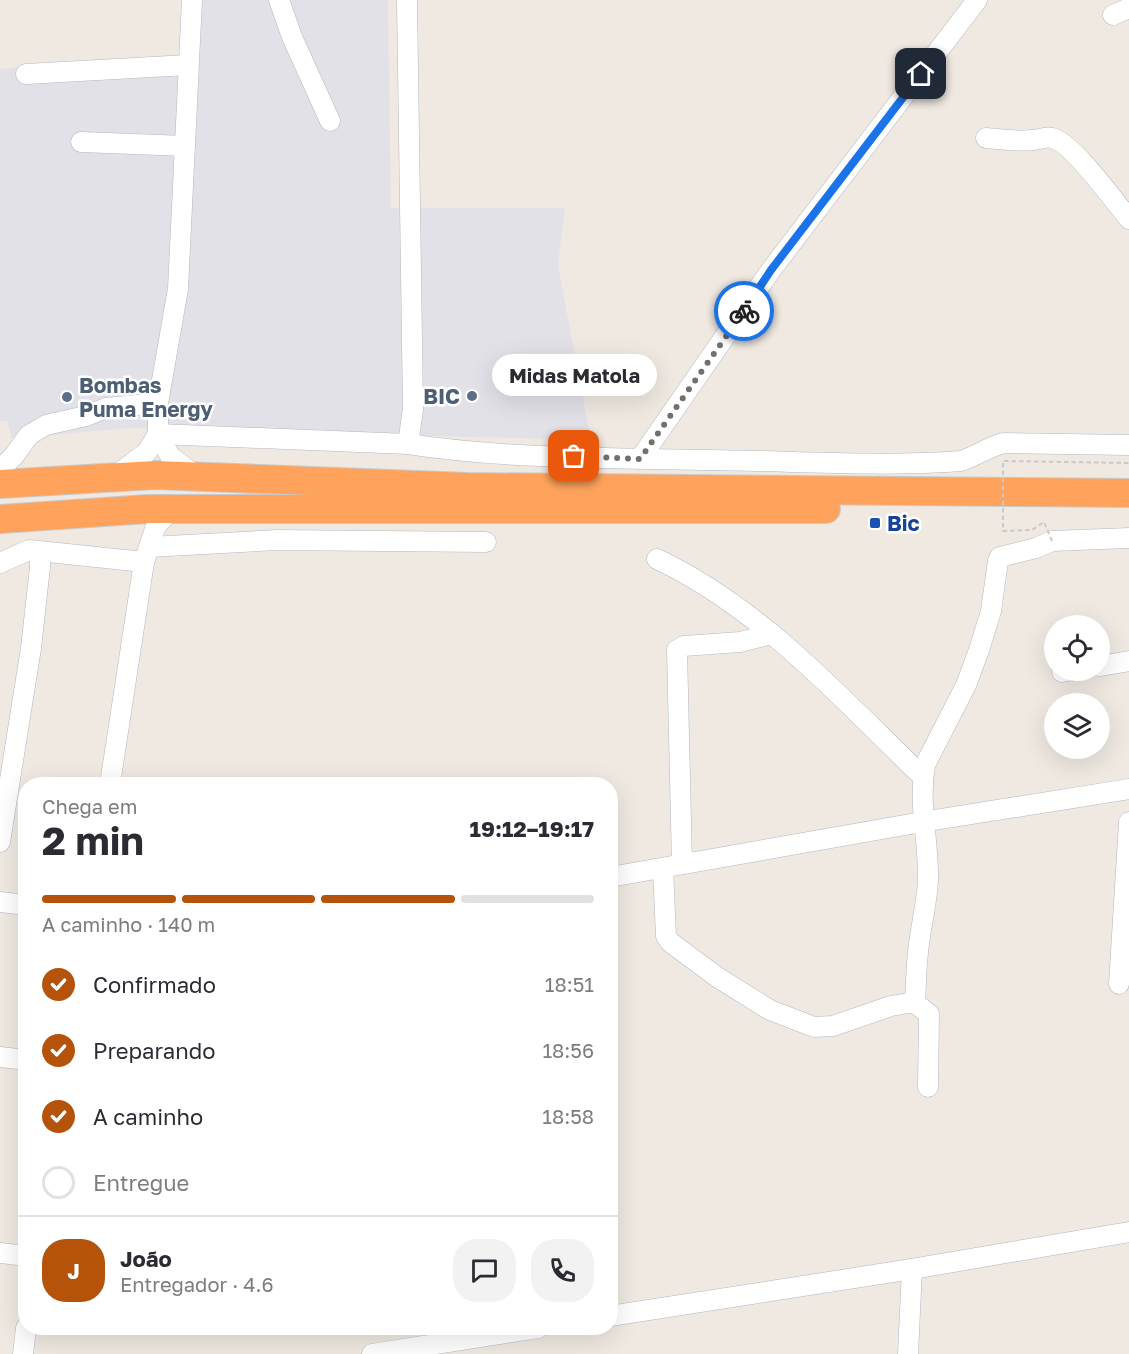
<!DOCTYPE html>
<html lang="pt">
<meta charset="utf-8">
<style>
:root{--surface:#fff;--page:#f2f2f3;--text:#2b2b33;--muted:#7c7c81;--line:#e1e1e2;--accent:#b45309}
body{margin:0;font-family:"Golos Text",sans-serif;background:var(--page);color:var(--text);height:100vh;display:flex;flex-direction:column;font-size:22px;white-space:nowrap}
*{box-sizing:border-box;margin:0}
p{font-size:20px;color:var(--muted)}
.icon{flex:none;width:33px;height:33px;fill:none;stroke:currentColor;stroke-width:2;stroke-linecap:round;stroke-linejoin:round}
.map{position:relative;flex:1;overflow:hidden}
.side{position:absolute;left:18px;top:777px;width:600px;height:558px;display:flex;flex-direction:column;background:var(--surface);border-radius:24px;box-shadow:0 6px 24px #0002}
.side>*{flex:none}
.buttons{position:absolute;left:1044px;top:615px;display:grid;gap:12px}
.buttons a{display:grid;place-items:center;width:66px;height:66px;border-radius:50%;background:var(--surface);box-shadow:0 6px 24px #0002;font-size:30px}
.pin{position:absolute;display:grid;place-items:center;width:51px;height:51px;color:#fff;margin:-26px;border-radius:12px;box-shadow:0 3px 9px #0006}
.courier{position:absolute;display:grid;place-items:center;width:60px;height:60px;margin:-30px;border:4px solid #1a73e8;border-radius:50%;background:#fff;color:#222;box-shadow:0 2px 8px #0007}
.bubble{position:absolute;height:42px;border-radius:21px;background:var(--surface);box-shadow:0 6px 24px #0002;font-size:20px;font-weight:700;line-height:42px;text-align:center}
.headline em{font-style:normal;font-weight:700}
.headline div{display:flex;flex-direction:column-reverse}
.headline{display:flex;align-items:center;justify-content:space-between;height:102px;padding:0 24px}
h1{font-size:39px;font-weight:700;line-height:45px}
.bar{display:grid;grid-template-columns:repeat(4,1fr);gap:9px 6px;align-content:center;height:72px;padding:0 24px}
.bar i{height:8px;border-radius:4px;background:var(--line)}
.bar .current{background:var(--accent)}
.bar p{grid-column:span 4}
.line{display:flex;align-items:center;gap:15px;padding:0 24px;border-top:2px solid var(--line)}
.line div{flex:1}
.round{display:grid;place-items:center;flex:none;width:63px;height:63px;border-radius:24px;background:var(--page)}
ol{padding:0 24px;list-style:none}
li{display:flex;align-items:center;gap:18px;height:66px}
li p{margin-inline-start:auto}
li .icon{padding:6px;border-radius:50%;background:var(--accent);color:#fff;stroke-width:4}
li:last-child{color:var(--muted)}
li i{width:33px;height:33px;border:3px solid var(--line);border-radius:50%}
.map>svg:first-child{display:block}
</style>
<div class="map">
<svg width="1129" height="1354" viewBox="0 0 1129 1354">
<rect width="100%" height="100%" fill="#efe9e1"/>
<polygon fill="#e3e1e8" points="195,0 388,0 391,208 565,208 558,265 591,440 131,428 12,438 7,421 0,421 0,69 59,63 193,54"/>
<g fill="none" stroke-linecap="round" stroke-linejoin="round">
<g stroke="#b4b7c1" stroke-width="21">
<g id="minor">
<polyline points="279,0 292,37 330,121"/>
<polyline points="407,0 413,409 408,444"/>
<polyline points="1113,15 1129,8"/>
<polyline points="26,74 188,65"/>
<path d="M986,138C1001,139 1018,142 1033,140C1040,140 1046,136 1052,138C1071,141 1115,202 1129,219"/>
<polyline points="81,142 185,146"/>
<path d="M158,434L408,444C505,459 613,458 711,460C795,461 878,467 961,461C976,456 988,447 1004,443L1129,445"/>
<polyline points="158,434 170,456 196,476"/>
<polyline points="640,459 771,270 977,0"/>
<polyline points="0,469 13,457 29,435 46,425 86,416 106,408 158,403"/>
<polyline points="114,477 147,452 158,434 158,403 178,289 192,0"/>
<polyline points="149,547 277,540 486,542"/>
<path d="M657,559C762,609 840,697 923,777"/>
<polyline points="0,563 29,550 144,562"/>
<polyline points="1100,666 1129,661"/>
<polyline points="1062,672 1072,670"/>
<polyline points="110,784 144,562 156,526 166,515 177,509"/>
<polyline points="0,842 31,648 40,567 40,552"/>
<polyline points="682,864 677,650 684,646 740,642 772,634"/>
<polyline points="663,868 666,936 670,942 717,977 770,1010 814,1027 833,1026 891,1006 909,1003 915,1003 929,1014 928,1087"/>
<polyline points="610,877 922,822 1129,789"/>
<polyline points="0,902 26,905"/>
<polyline points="1119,984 1129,822"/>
<path d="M915,1003C916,987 916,969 918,953C920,928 927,905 928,880C929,841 918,804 925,765L966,685L979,650L991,611L998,561L1000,557L1036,548L1052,541L1129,538"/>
<polyline points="0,1057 26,1060"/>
<polyline points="0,1253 26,1256"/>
<polyline points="610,1316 912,1269 1129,1232"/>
<polyline points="23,1354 26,1328"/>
<polyline points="372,1354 538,1328"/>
<polyline points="908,1354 912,1269"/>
</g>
</g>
<g stroke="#c9c9c9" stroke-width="30">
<g id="highway">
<polyline points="0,484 155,475 467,487 1129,493"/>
<polyline points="0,519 148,509 826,509"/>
</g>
</g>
<use href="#minor" stroke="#fff" stroke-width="20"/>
<use href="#highway" stroke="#ffa35c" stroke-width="28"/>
<polyline stroke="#c9c9c9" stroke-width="2" stroke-dasharray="4.5 3" stroke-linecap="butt" points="1052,541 1044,522 1032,530 1003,531 1003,461 1129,463"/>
</g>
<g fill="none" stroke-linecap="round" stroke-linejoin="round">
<polyline stroke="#726f6d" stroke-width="6" stroke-dasharray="0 10.8" points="574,456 640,459 744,311"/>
<polyline stroke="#1a73e8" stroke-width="8" points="744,311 771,270 921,74"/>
</g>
<g fill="#5c6f8a" stroke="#fff" stroke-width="2">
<circle cx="472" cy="396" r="6"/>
<circle cx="67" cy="397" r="6"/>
</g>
<rect fill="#1a4fb4" stroke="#fff" stroke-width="2" x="869" y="517" width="12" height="12" rx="3"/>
<g text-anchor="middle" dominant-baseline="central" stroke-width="5" stroke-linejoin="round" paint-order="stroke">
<g font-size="21" font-weight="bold" fill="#4e5e75" stroke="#fff" text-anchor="start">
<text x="79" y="385">Bombas<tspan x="79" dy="24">Puma Energy</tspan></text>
<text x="460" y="396" text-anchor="end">BIC</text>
</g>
<g font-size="21" font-weight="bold" fill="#164399" stroke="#fff" text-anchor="start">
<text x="887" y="523">Bic</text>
</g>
</g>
</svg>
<div class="buttons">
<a><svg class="icon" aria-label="locate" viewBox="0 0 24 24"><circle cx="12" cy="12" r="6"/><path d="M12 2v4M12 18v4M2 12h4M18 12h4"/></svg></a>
<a><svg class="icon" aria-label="layers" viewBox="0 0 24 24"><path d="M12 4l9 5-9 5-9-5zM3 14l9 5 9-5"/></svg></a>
</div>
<div class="pin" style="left:574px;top:456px;background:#ea580c"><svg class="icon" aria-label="bag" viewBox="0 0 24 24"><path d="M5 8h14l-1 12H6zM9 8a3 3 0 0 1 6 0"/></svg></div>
<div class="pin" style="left:921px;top:74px;background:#1f2937"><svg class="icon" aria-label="home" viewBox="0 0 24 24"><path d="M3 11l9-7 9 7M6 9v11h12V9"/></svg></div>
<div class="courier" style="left:744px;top:311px"><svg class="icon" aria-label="bike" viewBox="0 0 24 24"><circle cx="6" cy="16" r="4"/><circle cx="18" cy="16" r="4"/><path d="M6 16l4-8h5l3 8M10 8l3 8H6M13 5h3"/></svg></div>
<div class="bubble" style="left:492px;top:354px;width:165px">Midas Matola</div>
<section class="side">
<div class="headline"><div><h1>2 min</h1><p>Chega em</p></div><em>19:12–19:17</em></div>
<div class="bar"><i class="current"></i><i class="current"></i><i class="current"></i><i></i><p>A caminho · 140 m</p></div>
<ol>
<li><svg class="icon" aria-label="check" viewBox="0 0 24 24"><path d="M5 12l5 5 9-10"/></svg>Confirmado<p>18:51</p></li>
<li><svg class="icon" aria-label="check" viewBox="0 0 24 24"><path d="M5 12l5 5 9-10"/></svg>Preparando<p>18:56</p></li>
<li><svg class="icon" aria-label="check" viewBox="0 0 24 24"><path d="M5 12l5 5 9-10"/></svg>A caminho<p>18:58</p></li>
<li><i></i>Entregue</li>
</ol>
<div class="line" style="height:108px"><b class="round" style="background:var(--accent);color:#fff">J</b><div><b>João</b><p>Entregador · 4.6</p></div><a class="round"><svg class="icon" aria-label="chat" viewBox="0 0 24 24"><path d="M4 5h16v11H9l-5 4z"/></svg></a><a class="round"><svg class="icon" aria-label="phone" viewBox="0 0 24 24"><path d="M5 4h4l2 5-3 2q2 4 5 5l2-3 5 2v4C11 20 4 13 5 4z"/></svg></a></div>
</section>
</div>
